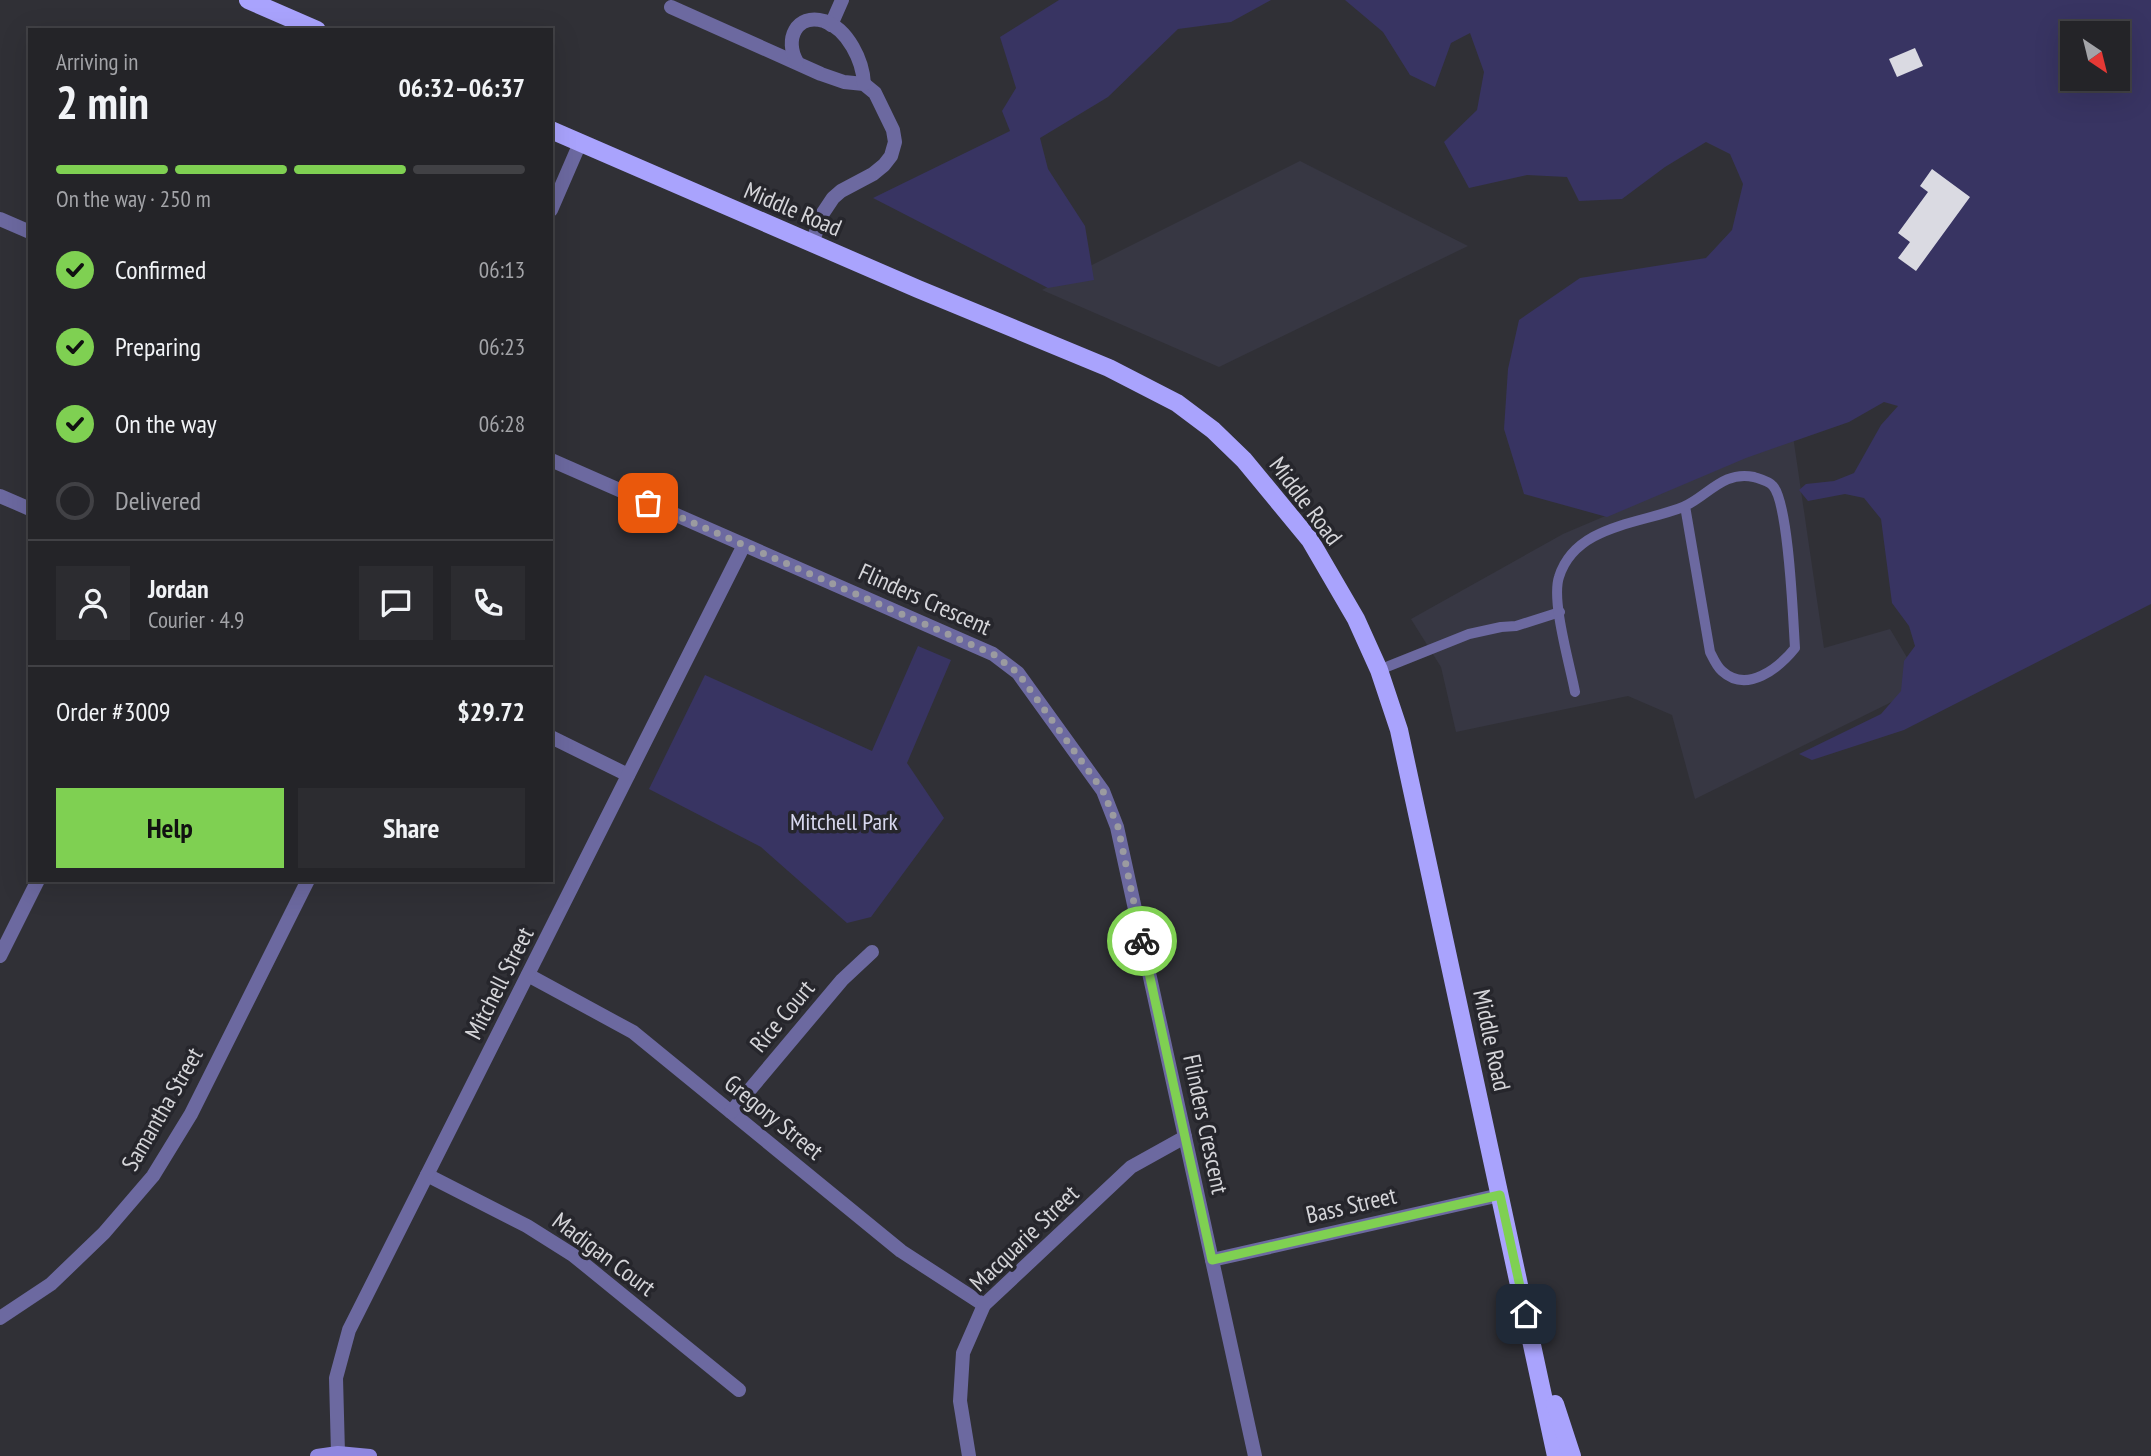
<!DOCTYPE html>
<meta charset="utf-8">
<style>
:root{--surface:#242428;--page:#2c2c30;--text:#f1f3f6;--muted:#a3a4a8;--line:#414145;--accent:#7fd052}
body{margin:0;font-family:"PT Sans Narrow",sans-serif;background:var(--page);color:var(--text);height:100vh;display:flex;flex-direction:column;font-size:26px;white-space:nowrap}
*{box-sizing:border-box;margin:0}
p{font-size:23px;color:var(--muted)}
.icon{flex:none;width:38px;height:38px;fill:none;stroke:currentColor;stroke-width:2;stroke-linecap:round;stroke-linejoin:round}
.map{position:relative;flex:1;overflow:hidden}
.side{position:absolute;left:28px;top:28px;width:525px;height:854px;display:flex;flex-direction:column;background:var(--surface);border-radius:0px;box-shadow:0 7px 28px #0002,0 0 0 2px var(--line)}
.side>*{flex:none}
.needle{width:46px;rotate:145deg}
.buttons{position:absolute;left:2060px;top:21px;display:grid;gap:14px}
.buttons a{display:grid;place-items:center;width:70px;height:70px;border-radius:0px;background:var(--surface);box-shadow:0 7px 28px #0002,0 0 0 2px var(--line);font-size:35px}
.pin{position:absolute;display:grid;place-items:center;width:60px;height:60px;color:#fff;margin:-30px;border-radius:14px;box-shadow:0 4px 10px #0006}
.courier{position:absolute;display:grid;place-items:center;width:70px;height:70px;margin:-35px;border:5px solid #7fd052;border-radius:50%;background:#fff;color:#222;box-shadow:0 2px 9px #0007}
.summary em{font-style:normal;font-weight:700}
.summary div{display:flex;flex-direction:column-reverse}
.summary{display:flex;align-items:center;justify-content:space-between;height:119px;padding:0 28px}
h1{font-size:46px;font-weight:700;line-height:52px}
.bar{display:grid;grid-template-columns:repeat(4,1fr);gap:10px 7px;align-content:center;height:84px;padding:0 28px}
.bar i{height:9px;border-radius:5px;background:var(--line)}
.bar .current{background:var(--accent)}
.bar p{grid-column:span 4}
.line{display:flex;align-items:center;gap:18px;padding:0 28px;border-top:2px solid var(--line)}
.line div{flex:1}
.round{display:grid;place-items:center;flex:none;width:74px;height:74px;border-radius:0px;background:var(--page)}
ol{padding:0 28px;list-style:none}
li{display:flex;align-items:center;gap:21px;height:77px}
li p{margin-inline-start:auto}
li .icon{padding:7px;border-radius:50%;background:var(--accent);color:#111;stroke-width:4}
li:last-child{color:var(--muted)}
li i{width:38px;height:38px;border:4px solid var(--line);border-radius:50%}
.cta{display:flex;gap:14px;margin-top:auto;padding:14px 28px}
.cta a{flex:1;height:80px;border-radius:0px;background:var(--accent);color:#111;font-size:28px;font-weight:700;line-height:80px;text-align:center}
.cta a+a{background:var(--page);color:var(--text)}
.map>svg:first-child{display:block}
</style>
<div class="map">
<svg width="2151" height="1456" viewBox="0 0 2151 1456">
<rect width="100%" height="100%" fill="#303036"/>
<g fill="#373743">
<polygon points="1300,161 1468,246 1219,367 1042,290"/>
<polygon points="1793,436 1824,648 1890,629 1924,686 1695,799 1672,715 1628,696 1456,732 1441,667 1411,619 1563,534"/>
</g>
<g fill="#383462" fill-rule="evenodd">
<polygon points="1059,0 1271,0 1231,22 1178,29 1108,97 1040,138 1048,169 1085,226 1094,280 1048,288 873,198 1010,131 1002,111 1016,88 1000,37"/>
<path d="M1345,0H2151V604L1904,730L1812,760L1799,754L1881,714L1901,691L1904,661L1915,646L1909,626L1892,603L1881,519L1864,498L1845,494L1808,501L1799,490L1806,484L1834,481L1854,473L1881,425L1898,406L1884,402L1849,422L1746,458L1607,517L1524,494L1504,429L1508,369L1519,320L1580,278L1706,258L1732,230L1743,184L1730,154L1706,142L1665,167L1622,199L1579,201L1567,177L1527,175L1469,188L1444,142L1477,110L1484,72L1470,33L1451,43L1435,87L1410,75L1383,32ZM2072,33H2118V79H2072Z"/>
<polygon points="918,646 951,660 907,763 944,818 871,917 847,923 761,847 649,789 705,675 872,751"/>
</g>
<g fill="#dadae2">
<polygon points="1915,48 1923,66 1897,77 1889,59"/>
<polygon points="1932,169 1970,197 1916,271 1898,258 1910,242 1898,233 1928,192 1920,186"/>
</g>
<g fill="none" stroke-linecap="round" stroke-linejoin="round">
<g stroke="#6c69a0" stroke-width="10">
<polyline points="1379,670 1469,634 1501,627 1516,626 1560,612"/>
<path d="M1575,692C1570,665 1551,601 1559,577C1575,525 1640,524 1683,507C1707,497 1723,470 1754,477C1760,479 1769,481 1773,486C1789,504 1793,619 1795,648C1779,668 1747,694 1722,671C1717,667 1713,658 1710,652L1685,506"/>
</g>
<g stroke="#6c69a0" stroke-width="14">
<polyline points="671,7 821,74 844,82 864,84 875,93 893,130 895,142 891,156 884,165 873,174 841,191 833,198 823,213 812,243"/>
<polyline points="831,25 842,0"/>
<path d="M797,62C784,40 796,13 824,21C848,29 863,61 864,84"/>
<polyline points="551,210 580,143"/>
<polyline points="0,219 30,232"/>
<polyline points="551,460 993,654 1018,673 1103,791 1117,827 1255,1456"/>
<polyline points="0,496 30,509"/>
<polyline points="551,737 628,775"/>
<polyline points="0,956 38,880"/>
<polyline points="528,975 633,1032 901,1251 984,1305"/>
<polyline points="731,1112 842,980 872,952"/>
<polyline points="427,1175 527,1226 573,1255 739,1390"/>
<polyline points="1212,1260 1500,1195"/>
<polyline points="0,1318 51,1284 104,1233 153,1176 191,1114 308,880"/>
<polyline points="338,1453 336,1378 349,1330 744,545"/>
<polyline points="969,1456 960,1401 963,1353 984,1305 1131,1167 1185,1137"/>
</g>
<polyline stroke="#8e87df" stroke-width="14" points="317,1456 338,1453 370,1456"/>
<g stroke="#a9a3fd" stroke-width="18">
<polyline points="248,0 317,30"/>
<polyline points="551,130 918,289 1109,368 1177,403 1213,430 1244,460 1310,540 1356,619 1379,670 1399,730 1556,1456"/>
<polyline points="1555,1404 1572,1456"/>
</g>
</g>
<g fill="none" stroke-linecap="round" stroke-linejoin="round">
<polyline stroke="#9b9ba0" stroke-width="7" stroke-dasharray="0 12.6" points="648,503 993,654 1018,673 1103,791 1118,827 1142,941"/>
<polyline stroke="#7fd052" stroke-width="9" points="1142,941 1212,1260 1500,1195 1526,1314"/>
</g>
<g text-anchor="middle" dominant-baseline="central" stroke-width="7" stroke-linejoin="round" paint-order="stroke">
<g font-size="24" fill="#d5d5d9" stroke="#26262c">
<text transform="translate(793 209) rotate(23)">Middle Road</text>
<text transform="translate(1306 501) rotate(53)">Middle Road</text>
<text transform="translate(925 599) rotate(24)">Flinders Crescent</text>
<text transform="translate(499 983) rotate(-63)">Mitchell Street</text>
<text transform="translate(782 1016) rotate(-50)">Rice Court</text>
<text transform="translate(1492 1040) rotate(78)">Middle Road</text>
<text transform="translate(162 1109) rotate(-60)">Samantha Street</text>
<text transform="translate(774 1117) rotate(39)">Gregory Street</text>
<text transform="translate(1206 1124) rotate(78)">Flinders Crescent</text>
<text transform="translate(1351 1205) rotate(-13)">Bass Street</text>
<text transform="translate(1024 1238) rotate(-44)">Macquarie Street</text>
<text transform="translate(604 1254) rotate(37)">Madigan Court</text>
</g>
<g font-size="24" fill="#d8d8ef" stroke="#26262c">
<text x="844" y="821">Mitchell Park</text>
</g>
</g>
</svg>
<div class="buttons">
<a><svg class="needle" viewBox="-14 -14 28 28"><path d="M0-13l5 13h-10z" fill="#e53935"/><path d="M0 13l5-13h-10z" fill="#a3a4a8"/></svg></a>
</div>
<div class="pin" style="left:648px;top:503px;background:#ea580c"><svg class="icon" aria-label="bag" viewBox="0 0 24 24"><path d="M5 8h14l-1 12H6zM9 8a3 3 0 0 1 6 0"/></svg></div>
<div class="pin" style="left:1526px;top:1314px;background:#1f2937"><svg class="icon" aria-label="home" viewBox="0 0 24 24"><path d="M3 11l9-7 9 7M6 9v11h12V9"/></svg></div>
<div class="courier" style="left:1142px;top:941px"><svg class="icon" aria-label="bike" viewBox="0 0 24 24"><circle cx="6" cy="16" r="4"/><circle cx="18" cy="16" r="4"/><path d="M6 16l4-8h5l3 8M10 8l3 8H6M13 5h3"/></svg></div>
<section class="side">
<div class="summary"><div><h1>2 min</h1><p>Arriving in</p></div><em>06:32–06:37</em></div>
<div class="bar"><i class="current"></i><i class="current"></i><i class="current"></i><i></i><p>On the way · 250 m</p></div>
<ol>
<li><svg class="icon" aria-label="check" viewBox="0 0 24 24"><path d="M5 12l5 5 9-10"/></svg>Confirmed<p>06:13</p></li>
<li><svg class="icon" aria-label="check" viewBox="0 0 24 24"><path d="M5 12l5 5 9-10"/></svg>Preparing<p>06:23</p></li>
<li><svg class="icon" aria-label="check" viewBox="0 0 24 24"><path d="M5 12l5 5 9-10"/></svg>On the way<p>06:28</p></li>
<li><i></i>Delivered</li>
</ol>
<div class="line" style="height:126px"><a class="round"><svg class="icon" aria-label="person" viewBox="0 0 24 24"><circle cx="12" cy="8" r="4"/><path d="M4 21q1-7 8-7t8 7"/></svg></a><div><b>Jordan</b><p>Courier · 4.9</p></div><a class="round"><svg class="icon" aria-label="chat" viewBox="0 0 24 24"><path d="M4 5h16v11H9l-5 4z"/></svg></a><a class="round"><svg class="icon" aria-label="phone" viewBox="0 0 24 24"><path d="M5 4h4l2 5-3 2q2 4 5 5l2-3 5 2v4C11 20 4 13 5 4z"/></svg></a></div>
<div class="line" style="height:91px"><div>Order #3009</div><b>$29.72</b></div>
<div class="cta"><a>Help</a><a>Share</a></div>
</section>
</div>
